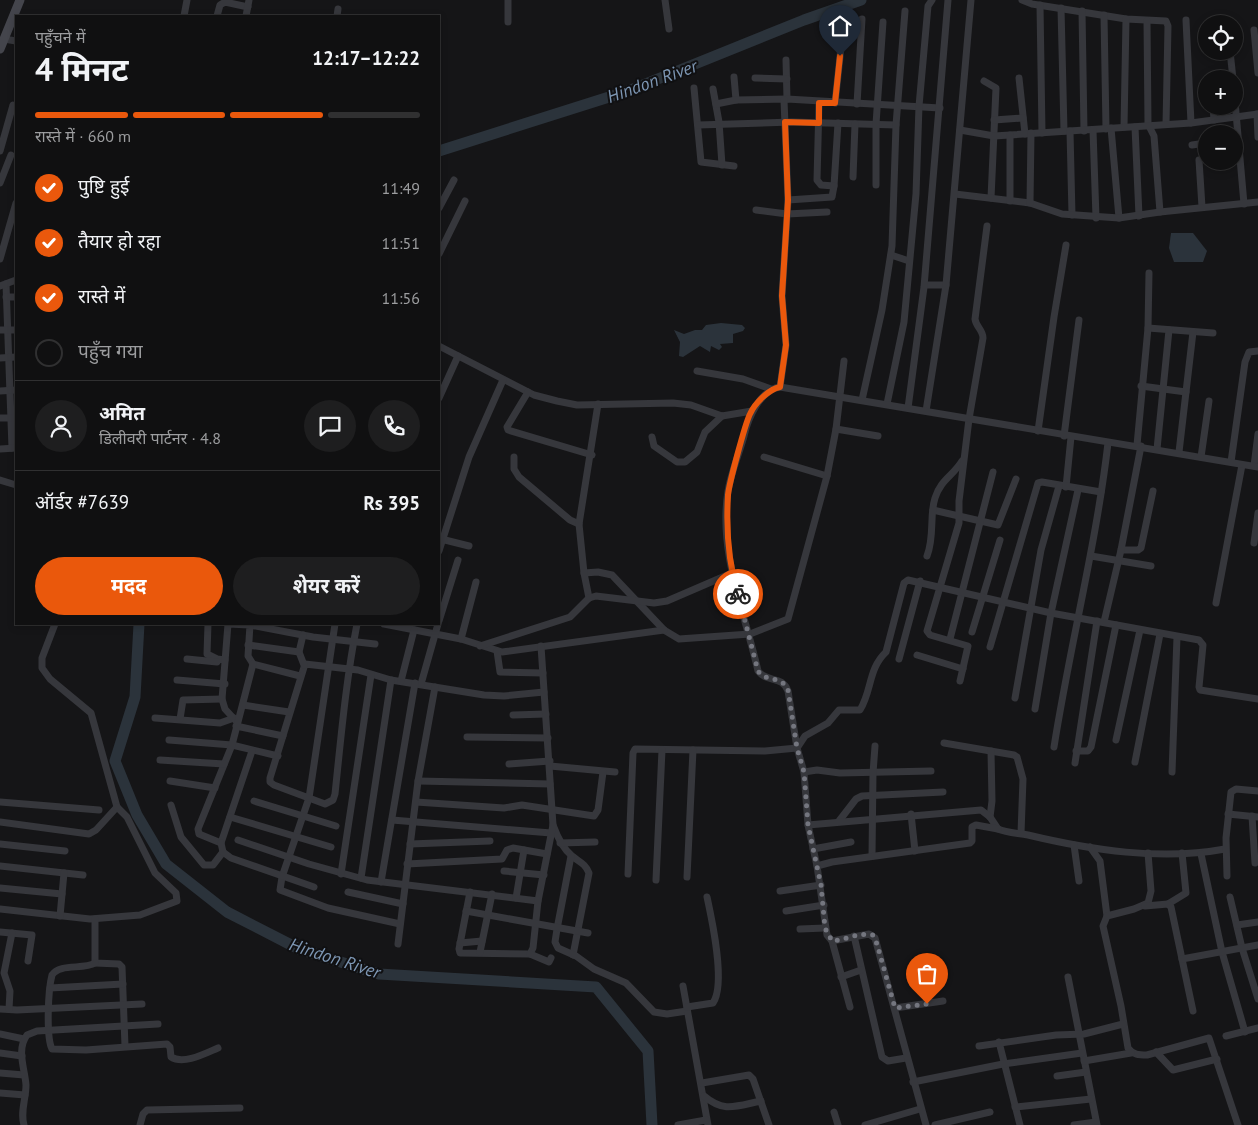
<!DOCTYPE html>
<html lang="hi">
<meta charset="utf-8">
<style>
:root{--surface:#101011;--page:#1e1e1f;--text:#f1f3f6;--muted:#9c9d9f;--line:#303031;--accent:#ea580c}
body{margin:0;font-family:"PT Sans","Noto Sans Devanagari",sans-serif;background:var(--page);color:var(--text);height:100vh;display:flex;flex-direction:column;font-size:19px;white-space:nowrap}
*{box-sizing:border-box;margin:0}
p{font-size:16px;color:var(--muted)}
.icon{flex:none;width:28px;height:28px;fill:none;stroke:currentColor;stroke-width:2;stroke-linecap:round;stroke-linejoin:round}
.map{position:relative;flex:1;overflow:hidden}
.sheet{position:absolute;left:15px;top:15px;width:425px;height:610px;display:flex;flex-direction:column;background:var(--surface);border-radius:0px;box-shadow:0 2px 8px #0003,0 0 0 1px var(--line)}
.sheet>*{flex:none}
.tools{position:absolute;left:1198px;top:15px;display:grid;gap:10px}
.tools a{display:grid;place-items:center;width:45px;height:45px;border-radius:50%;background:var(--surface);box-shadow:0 2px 8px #0003,0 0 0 1px var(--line);font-size:25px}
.pin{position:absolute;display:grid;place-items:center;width:42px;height:42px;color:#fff;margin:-51px -21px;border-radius:50% 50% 50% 0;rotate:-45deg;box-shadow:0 0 5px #0007}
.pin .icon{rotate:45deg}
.courier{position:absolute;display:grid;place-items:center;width:50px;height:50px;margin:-25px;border:4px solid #ea580c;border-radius:50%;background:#fff;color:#222;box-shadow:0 1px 6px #0007}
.overview em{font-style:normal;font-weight:700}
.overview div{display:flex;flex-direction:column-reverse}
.overview{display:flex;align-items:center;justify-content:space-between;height:85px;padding:0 20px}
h1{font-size:32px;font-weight:700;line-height:38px}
.bar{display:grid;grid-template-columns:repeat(4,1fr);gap:8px 5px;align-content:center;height:60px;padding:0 20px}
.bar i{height:6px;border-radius:4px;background:var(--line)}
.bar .current{background:var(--accent)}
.bar p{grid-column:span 4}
.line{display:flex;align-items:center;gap:12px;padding:0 20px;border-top:1px solid var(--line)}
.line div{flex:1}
.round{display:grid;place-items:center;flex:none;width:52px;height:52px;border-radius:26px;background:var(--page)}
ol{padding:0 20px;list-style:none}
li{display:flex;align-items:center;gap:15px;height:55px}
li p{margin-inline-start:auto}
li .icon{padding:5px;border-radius:50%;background:var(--accent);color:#fff;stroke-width:4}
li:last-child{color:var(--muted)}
li i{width:28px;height:28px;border:2px solid var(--line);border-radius:50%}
.cta{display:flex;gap:10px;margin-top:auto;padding:10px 20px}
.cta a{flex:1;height:58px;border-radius:30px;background:var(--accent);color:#fff;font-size:20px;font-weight:700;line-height:58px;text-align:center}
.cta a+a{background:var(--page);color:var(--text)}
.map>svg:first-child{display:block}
</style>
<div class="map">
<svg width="1258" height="1125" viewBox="0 0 1258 1125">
<rect width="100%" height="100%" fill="#151517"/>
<g fill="#2b333b">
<polygon points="1171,233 1193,233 1207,251 1203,262 1174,262 1169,248"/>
<polygon points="721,323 742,325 745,328 743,331 733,334 733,343 720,344 722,347 719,350 711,346 710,352 700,346 683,357 679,356 680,342 674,330 684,334 695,330 702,330 706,325"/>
</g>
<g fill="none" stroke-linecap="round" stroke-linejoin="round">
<g stroke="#2b333b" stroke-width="11">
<polyline points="439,151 628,91 804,20 861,0"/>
<polyline points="139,624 135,697 115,761 137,815 166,864 227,912 299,949 379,974 596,987 648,1051 652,1125"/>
</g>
<g stroke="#36373c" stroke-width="7">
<polyline points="508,0 508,22"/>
<polyline points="665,0 669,29"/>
<polyline points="1022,0 1032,4 1126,19 1166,21 1168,26 1166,124"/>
<polyline points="1040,5 1042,133"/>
<polyline points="1061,8 1064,131"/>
<polyline points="1082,11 1084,131"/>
<polyline points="1104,15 1106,129"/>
<polyline points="184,16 187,0"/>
<polyline points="217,16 220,5 225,2 248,7"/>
<polyline points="246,16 249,0"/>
<polyline points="337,16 338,9"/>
<polyline points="1186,20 1191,123"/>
<polyline points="1147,21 1148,124 1154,136 1160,212"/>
<polyline points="1254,30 1258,73"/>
<polyline points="4,39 16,41"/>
<polyline points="1230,51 1233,79"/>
<polyline points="786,60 787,99"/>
<polyline points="734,77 736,100"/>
<polyline points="755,78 787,79"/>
<polyline points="1019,78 1025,134"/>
<polyline points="984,81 996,88 991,198"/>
<polyline points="694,88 701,162 734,166"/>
<polyline points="713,89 719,122 722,165"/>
<polyline points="1234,90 1244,204"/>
<polyline points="819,103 817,180 821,185 834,186 838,123"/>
<polyline points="835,103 843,29"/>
<polyline points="716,104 736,100 787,99 940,108"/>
<polyline points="857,104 862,19"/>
<polyline points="1213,106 1214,120"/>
<polyline points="1257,114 1258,137"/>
<polyline points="994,120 1023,118"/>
<polyline points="698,125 792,122 896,125"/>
<polyline points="1124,127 1126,19"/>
<polyline points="1135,127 1139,216"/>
<polyline points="1111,128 1119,218"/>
<polyline points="960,130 994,136 1191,123 1258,114"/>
<polyline points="1093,130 1096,218"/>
<polyline points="1070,131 1072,215"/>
<polyline points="1192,145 1206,143"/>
<polyline points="0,151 13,105"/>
<polyline points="1199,160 1202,207"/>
<polyline points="853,177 855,124"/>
<polyline points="0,183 11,155"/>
<polyline points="876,185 876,124 883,22"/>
<polyline points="955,194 1030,203 1062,214 1119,218 1160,212 1258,202"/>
<polyline points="788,200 832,197 834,186"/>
<polyline points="1010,201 1010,135"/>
<polyline points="1030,203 1031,133"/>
<polyline points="439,208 454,180"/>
<polyline points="756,210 787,214 827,212"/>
<polyline points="439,254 465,201"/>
<polyline points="891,255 909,261"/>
<polyline points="0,259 16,203"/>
<polyline points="6,284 12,448"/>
<polyline points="925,285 946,285"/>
<polyline points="0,286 16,280"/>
<polyline points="6,297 16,297"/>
<polyline points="1148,328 1213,333"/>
<polyline points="0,330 16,330"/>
<polyline points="439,346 534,395 557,401 577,405 673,403 691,405 722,416 752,411"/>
<polyline points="0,358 16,357"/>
<polyline points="697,371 743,379 771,389"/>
<polyline points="1141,386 1186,392"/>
<polyline points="780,387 786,345 782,296 788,200 784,100"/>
<polyline points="0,391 16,390"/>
<polyline points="528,392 507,427 508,430 592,455"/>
<polyline points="439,398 458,356"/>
<polyline points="862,400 882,310 892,246 896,125 905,11"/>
<polyline points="887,404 904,322 916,194 919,106 928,6 932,0"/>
<polyline points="908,408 924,287 948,0"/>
<polyline points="926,411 946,285 971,0"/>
<polyline points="0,418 16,418"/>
<polyline points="836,429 878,436"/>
<polyline points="1038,431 1054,317 1066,245"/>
<polyline points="1064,436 1079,320"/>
<polyline points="652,437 654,446 677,462 685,462 697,452 705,432 722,416"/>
<polyline points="1137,445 1148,328 1149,273"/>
<polyline points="0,449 16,448"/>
<polyline points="1157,449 1169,330"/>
<polyline points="1179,452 1193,332"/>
<polyline points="514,457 514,469 519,477 570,520 579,524"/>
<polyline points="764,457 827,476"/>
<polyline points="1201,457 1209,401"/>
<polyline points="1231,462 1245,362 1249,352 1258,351"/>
<polyline points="1254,466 1258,434"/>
<polyline points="0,480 16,485"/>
<polyline points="1066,487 1071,437"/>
<polyline points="933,510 998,525 1016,479"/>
<polyline points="441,539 469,546"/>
<polyline points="1254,543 1258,513"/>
<polyline points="1121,550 1138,550 1141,548 1153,491"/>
<polyline points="439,551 469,457 503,380"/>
<path d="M927,556C935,535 929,517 935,498C941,479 953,476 962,461"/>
<polyline points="1091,556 1151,566"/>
<polyline points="584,573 598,572 612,575 664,630 679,639 750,634 788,619 827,476 836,429 844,361"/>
<polyline points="589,598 584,573 579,524 598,404"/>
<polyline points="1216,603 1242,465"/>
<polyline points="439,621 458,560"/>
<polyline points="1104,622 1121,550 1141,446"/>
<polyline points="208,624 207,654 217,659 225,660"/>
<polyline points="335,624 309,798 282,877 280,890 328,908 400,924"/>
<path d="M357,624C346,680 341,737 335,794L333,800L325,804L274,785L270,782V778L305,664L358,670L391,680L484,695L504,696L544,692"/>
<polyline points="384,624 461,639 502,652 664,630"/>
<polyline points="250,625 313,637 375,644"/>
<polyline points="972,632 1000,540"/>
<polyline points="303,635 299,652 304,665"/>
<polyline points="461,639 476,582"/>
<polyline points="950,639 993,472"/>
<polyline points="248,645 299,652"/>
<polyline points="480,646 570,617 589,598 596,596 654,603 667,601 732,573"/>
<polyline points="990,647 1038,483 1042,482 1101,492"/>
<polyline points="497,651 500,672 543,673"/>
<polyline points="917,655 963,669"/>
<polyline points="187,659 217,662"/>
<polyline points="899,659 920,581"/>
<polyline points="177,680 225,684"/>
<polyline points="401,681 414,630"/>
<path d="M960,681L968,646L930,635L927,631L959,523V501L969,419L983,338C983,330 976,327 975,319L987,226"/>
<polyline points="421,684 438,624"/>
<polyline points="1015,698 1041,550 1059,486"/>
<polyline points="243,705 289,712"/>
<polyline points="1035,709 1051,613 1078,490"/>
<polyline points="513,715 546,714"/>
<polyline points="155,718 220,723 234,718"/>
<polyline points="180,719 183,700 222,699"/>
<polyline points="237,722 225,709 222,699 228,624 250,625 248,656 253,664 300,676"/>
<polyline points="236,726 283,736"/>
<polyline points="467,737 548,738"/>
<polyline points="169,740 232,745 278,756"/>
<polyline points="1116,740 1140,630"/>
<polyline points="944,743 1014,755 1017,757 1023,779 1021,833"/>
<path d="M1054,747C1070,645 1096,546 1108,443"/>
<polyline points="252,751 221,843 199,834 198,829 232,745 253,664"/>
<polyline points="1076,751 1088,751 1091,747 1116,625"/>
<polyline points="160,760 224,764"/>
<polyline points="1135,762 1160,634"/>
<polyline points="1075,763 1097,621"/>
<polyline points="509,764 550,761"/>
<polyline points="550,766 615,772"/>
<polyline points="804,772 817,770 840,773 931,771"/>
<polyline points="1172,772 1177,637"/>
<polyline points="170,781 215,788"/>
<polyline points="418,781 550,784"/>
<polyline points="254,801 336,826"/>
<polyline points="0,802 99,810"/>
<polyline points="416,802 504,808 522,805 594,816 598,810 603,772"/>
<polyline points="171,805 181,837 204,865 213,865 223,852"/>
<polyline points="911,814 915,851"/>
<polyline points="1228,814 1258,817"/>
<polyline points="1252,816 1255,863"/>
<polyline points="230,817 331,847"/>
<polyline points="990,817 992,801 991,751"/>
<polyline points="392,820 551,833"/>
<polyline points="839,821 856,799 862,796 943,792"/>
<polyline points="0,822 89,834 96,830 117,807 91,713 50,679 42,668 42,658 55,624"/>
<path d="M553,825C557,836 562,848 572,856C579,862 585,863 589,873L573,955"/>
<path d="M808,825L981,810L990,817L998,829C1007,833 1018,833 1028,835C1091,850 1161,861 1225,849"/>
<polyline points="238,840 309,864 367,880 538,901"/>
<polyline points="221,843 223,852 231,858 314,887"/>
<polyline points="560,843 595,842"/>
<polyline points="0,844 65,851"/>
<polyline points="410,844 490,841"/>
<polyline points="1074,845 1079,881"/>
<polyline points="1090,847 1100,861 1107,916"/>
<polyline points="813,849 851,842"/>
<path d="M1148,853L1151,891L1148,903L1134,909L1107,916L1103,926L1121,1006L1128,1048C1133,1055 1139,1055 1147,1055L1209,1038L1238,1125"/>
<polyline points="1201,854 1222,952 1245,1032"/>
<polyline points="571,856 557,929 555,942 558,948 576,956 594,969 626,983 654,1012 667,1014 687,1011"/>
<polyline points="872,856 873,773 875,746"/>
<polyline points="407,864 502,859 507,850 513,848 547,854"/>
<polyline points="0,866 83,875"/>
<polyline points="817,866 832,862 970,843 972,841 972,827 976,825 998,829"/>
<polyline points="504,871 544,875"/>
<polyline points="341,874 371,675"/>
<path d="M628,874L633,753L635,749L765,751L797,748L805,736L828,723L839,710H860C872,691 868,669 886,652L904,583L908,580L1051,613L1199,640L1203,645L1199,687L1200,690L1258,699"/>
<polyline points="1227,876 1226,838 1231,792 1236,789 1258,791"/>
<polyline points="687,877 693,750"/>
<polyline points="361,878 391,680"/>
<polyline points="656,880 662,750"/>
<polyline points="381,882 415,683"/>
<polyline points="0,888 62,894"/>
<polyline points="780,891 821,885"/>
<polyline points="348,892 403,904"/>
<polyline points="470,892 459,949 460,953 530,954 533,948 538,901 553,825 541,646"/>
<polyline points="1230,897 1242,948 1258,999"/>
<polyline points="516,898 524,850"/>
<polyline points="1168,904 1186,893 1182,853"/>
<polyline points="1145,906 1168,904 1171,907 1193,1011"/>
<polyline points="0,909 90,919 140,915 177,901 176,893 155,873 127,817 117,807"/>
<polyline points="466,911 588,933"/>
<polyline points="786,911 824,905"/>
<polyline points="60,916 64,873"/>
<polyline points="95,919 95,963 119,964 122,967 125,1046"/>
<polyline points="1237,925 1258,922"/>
<polyline points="800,929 825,928"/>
<polyline points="0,932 32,935 28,961"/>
<polyline points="854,936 882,1057 888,1061 906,1058"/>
<polyline points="832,941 850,1007"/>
<polyline points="460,943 482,941"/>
<polyline points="398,944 418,781 435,687"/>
<polyline points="480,952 492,894"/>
<polyline points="530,954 549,962 551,958"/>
<polyline points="1182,959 1258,945"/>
<path d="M95,963C83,970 60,963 52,975C48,990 46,1037 52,1049L86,1050L167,1044L170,1047L171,1057C184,1065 206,1053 218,1048"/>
<polyline points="841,977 861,970"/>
<polyline points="1068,977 1097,1125"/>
<polyline points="683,986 708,1125"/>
<polyline points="50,988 123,984"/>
<path d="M687,1007L713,1003C726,984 712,920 707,897"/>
<polyline points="895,1008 943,1001"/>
<polyline points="0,1009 17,1010 142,1004"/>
<polyline points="9,1009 10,991 4,973 12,933"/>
<polyline points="0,1034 24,1039"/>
<polyline points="1226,1036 1258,1028"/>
<polyline points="999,1042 1020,1125"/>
<polyline points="979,1046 1056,1035 1084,1034 1123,1024"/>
<polyline points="1156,1052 1173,1070 1217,1059"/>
<polyline points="0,1053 22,1056"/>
<polyline points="1084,1061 1131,1053"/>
<polyline points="0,1073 24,1075"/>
<polyline points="1057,1076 1086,1072"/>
<polyline points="913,1082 1003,1064 1082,1053"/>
<polyline points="702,1083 749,1075 753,1079 769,1125"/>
<polyline points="0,1093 25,1095"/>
<path d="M704,1096C724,1113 736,1106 761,1101"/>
<polyline points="1015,1107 1091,1099"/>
<polyline points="834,1112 838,1125"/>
<path d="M24,1125C20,1112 26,1099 26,1085C25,1069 16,1050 27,1035L37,1031L158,1024"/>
<polyline points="140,1125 143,1114 147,1110 240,1108"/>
<polyline points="678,1125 706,1120"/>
<polyline points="865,1125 920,1109"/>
<path d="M926,1125L875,938L869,934L832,941L827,935L817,866L808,825L804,772L797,748L788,691C782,675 767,683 758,671C745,613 718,552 728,491C731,473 739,454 744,436C748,418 760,390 780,387L1258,467"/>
<polyline points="935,1125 990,1112"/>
<polyline points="1074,1125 1096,1122"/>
</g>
<polyline stroke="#44454c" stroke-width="9" points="0,49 20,0"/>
</g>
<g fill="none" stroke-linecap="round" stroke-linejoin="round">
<path stroke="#74767f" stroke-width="5" stroke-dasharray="0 9" d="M738,594L758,671C767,683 782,675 788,690L797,748L804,772L808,825L821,885L825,928L832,941C845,940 859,932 873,935L877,944L895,1008L927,1004"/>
<path stroke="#ea580c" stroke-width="6" d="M738,594C728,562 726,529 728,495C729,484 745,424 750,414C755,403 769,389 780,387L786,345L782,296L788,200L785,122L819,123V103H835L840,56"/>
</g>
<g text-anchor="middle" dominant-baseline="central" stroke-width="4" stroke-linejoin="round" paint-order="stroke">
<g font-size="18" font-style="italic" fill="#7d96b3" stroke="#101012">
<text transform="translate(652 81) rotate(-20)">Hindon River</text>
<text transform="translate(335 958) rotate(18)">Hindon River</text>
</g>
</g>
</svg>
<div class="tools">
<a><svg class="icon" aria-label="locate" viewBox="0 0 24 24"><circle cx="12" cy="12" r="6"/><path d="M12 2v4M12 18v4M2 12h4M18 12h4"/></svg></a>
<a>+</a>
<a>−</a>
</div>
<div class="pin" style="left:927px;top:1004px;background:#ea580c"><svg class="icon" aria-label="bag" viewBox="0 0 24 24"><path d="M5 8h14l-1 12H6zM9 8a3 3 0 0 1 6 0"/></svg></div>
<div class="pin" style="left:840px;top:56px;background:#1f2937"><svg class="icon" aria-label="home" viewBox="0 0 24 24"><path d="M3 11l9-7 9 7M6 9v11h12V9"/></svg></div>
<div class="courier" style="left:738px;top:594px"><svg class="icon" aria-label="bike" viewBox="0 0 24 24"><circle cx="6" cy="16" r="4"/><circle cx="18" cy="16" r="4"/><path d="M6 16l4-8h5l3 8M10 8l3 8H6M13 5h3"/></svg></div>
<section class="sheet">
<div class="overview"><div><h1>4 मिनट</h1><p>पहुँचने में</p></div><em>12:17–12:22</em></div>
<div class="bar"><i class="current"></i><i class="current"></i><i class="current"></i><i></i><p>रास्ते में · 660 m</p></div>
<ol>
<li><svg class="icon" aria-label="check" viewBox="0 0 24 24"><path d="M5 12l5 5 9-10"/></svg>पुष्टि हुई<p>11:49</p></li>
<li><svg class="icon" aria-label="check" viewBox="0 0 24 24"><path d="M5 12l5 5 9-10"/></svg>तैयार हो रहा<p>11:51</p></li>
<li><svg class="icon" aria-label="check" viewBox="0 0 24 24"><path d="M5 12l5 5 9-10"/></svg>रास्ते में<p>11:56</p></li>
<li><i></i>पहुँच गया</li>
</ol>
<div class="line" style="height:90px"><a class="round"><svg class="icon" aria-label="person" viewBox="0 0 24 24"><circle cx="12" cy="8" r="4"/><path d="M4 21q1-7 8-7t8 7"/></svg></a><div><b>अमित</b><p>डिलीवरी पार्टनर · 4.8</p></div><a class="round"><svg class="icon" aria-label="chat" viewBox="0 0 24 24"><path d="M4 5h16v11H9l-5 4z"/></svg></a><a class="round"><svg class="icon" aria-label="phone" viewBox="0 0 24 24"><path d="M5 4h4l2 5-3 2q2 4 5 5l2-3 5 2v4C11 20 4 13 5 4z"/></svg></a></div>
<div class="line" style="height:65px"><div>ऑर्डर #7639</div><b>Rs 395</b></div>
<div class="cta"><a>मदद</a><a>शेयर करें</a></div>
</section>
</div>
